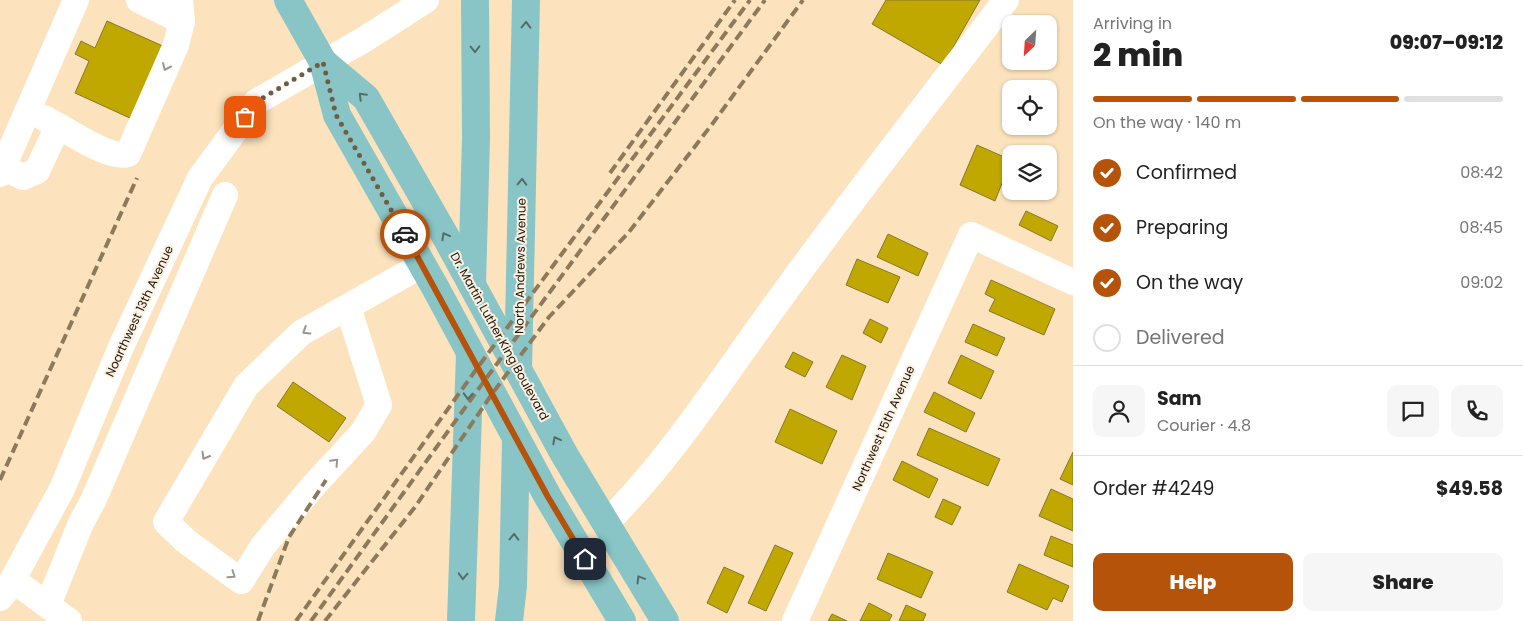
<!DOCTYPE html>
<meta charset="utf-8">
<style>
:root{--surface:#fff;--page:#f6f6f6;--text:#222;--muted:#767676;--line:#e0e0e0;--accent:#b45309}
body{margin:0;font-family:Poppins,sans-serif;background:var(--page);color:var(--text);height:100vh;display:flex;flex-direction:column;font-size:19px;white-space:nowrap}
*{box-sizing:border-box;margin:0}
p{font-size:16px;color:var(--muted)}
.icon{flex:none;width:28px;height:28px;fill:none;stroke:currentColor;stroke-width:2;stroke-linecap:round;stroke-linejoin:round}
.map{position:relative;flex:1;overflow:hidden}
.side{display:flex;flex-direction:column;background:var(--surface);width:450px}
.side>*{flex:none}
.needle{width:32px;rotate:205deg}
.fabs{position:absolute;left:1002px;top:15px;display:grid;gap:10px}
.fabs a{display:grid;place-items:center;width:55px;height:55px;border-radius:10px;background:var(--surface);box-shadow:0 1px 4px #0004;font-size:25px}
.pin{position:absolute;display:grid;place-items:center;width:42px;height:42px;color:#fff;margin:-21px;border-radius:10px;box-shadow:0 2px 8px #0006}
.courier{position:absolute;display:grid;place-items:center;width:50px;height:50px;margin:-25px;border:4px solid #b45309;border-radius:50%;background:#fff;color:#222;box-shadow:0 1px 6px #0007}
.headline em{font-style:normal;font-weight:800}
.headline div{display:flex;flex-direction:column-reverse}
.headline{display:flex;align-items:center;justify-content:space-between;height:85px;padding:0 20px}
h1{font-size:32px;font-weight:800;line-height:38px}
.bar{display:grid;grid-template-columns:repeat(4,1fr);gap:8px 5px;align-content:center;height:60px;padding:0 20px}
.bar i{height:6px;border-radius:4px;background:var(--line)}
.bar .active{background:var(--accent)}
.bar p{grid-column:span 4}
.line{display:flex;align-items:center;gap:12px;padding:0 20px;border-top:1px solid var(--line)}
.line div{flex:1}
.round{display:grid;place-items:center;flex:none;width:52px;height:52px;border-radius:10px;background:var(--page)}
ol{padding:0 20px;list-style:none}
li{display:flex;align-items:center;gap:15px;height:55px}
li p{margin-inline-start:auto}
li .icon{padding:5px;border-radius:50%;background:var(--accent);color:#fff;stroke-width:4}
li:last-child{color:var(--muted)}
li i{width:28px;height:28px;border:2px solid var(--line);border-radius:50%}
.cta{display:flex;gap:10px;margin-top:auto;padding:10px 20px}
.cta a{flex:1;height:58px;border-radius:10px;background:var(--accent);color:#fff;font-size:20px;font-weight:800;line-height:58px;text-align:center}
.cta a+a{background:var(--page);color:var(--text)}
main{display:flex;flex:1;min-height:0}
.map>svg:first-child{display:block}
</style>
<main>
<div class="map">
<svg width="1073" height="621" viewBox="0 0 1073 621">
<rect width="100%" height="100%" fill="#fce3bd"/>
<g fill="#c1a801" stroke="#85772e">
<polygon points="886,0 980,0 943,65 872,24"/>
<polygon points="107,21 165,47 132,119 75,93 89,61 75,54 81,41 95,48"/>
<polygon points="977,145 1011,160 995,201 960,185"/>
<polygon points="1026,211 1058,226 1051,241 1019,225"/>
<polygon points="888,234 928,253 918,276 877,257"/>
<polygon points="857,259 900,277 888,303 846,285"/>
<polygon points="991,280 1055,309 1044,335 989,311 995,299 985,294"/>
<polygon points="870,319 888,328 881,343 863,333"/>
<polygon points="973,324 1005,338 997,356 965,342"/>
<polygon points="793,352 813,362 805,377 785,367"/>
<polygon points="842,355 866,366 852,400 826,387"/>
<polygon points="961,355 994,371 981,399 948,383"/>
<polygon points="293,382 346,418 329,442 277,406"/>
<polygon points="934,392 975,413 966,432 924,412"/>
<polygon points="790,409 837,431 822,464 775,442"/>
<polygon points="929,428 1000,459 988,486 917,455"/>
<polygon points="1073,452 1073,485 1060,479"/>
<polygon points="902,461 938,479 929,498 893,480"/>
<polygon points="1051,489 1073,499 1073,531 1039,516"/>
<polygon points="943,499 961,507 952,525 935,517"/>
<polygon points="1051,536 1073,545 1073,567 1044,555"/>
<polygon points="775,545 793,553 766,611 748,603"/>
<polygon points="888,553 933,572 921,598 877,579"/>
<polygon points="1019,564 1069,586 1062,602 1053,598 1047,610 1007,592"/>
<polygon points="724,567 744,576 727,613 707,603"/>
<polygon points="869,603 892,615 889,621 860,621"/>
<polygon points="906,605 926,614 923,621 899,621"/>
<polygon points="832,614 847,621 828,621"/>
</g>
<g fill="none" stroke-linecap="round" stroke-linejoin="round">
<g stroke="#fff" stroke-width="26">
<polyline points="139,0 182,21 180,0"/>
<path d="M58,126C74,134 111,160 128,154L176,45L182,21"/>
<polyline points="3,167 23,177 37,171 58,126 44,118"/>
<polyline points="0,174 76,0"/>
<polyline points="348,307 379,405 363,432 315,484 263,546 241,581 187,542 166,522 246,386 301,333 422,265"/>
<path d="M606,523C671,460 728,369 782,296C854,196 931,99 1006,0"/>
<polyline points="13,580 69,621"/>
<polyline points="0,598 8,588 62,489 121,347 200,178 256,102 365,39 426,0"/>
<polyline points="48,605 81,523 93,501 225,195"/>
<polyline points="795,621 971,235 1073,282"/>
</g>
<g stroke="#89c5c7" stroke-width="28">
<polyline points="288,0 323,62 337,115 435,287 548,497 622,621"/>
<polyline points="323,62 366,98 447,239 564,454 665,621"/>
<polyline points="472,285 476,138 475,0"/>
<polyline points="518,370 526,0"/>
<polyline points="461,621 470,353"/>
<polyline points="509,621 513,586 516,440"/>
</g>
<g stroke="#8d795c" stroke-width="4" stroke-dasharray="10 5" stroke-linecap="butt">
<polyline points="610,173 735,0"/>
<polyline points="0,480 137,178"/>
<polyline points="258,621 289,537 326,480"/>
<polyline points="296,621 478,367 750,0"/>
<polyline points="311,621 485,380 765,0"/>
<polyline points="325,621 415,507 492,394 549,317 629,232 713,123 803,0"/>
</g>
</g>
<defs><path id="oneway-chevron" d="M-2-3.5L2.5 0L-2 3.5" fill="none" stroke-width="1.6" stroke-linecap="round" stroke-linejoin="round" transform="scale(1.25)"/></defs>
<g stroke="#566c64">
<use href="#oneway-chevron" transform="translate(526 25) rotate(-89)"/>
<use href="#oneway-chevron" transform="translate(475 49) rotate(89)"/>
<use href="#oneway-chevron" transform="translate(362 96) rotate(-135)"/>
<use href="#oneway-chevron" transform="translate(522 182) rotate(-89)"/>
<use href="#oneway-chevron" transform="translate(445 236) rotate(-119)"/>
<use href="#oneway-chevron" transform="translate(468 396) rotate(92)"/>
<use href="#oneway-chevron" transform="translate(556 440) rotate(-118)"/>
<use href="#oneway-chevron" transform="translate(514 537) rotate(-89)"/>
<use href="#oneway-chevron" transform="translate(463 576) rotate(92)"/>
<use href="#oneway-chevron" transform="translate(640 579) rotate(-121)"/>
</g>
<g stroke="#9c958c">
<use href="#oneway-chevron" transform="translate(166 67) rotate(114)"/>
<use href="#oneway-chevron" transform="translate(306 331) rotate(148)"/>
<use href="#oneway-chevron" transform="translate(205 456) rotate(120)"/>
<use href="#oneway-chevron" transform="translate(335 462) rotate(-47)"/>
<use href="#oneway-chevron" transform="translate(232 575) rotate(35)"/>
</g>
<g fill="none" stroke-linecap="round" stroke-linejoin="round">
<polyline stroke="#6f5c42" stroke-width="5" stroke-dasharray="0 9" points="245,117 256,102 323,62 336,115 405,234"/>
<polyline stroke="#b45309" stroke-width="6" points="405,234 548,497 585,559"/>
</g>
<g text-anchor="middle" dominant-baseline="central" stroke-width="4" stroke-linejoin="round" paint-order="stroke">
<g font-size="12" fill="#231400" stroke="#fbf2e6">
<text transform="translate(520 266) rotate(-89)">North Andrews Avenue</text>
<text transform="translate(139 311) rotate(-65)">Noarthwest 13th Avenue</text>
<text transform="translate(500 336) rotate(61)">Dr. Martin Luther King Boulevard</text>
<text transform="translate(883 428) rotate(-66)">Northwest 15th Avenue</text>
</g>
</g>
</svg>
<div class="fabs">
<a><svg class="needle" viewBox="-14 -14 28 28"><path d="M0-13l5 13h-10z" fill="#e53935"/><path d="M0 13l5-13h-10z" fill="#767676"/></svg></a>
<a><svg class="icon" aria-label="locate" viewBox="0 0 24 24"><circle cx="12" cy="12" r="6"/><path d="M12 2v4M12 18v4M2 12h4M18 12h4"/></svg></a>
<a><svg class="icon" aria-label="layers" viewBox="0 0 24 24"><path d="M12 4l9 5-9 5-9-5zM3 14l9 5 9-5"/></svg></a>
</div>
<div class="pin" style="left:245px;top:117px;background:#ea580c"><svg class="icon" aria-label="bag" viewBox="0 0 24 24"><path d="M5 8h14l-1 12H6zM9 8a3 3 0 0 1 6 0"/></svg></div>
<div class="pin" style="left:585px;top:559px;background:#1f2937"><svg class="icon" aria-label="home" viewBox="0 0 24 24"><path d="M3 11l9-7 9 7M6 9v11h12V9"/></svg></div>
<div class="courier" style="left:405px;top:234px"><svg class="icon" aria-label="car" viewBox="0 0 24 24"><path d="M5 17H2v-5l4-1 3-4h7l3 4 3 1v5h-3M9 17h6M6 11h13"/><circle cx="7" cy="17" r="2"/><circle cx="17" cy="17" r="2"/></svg></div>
</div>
<section class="side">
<div class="headline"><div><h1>2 min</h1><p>Arriving in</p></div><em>09:07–09:12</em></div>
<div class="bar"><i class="active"></i><i class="active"></i><i class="active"></i><i></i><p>On the way · 140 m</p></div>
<ol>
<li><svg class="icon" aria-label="check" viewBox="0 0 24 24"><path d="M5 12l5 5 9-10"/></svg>Confirmed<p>08:42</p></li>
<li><svg class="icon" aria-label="check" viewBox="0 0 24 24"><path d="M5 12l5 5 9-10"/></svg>Preparing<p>08:45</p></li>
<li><svg class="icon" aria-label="check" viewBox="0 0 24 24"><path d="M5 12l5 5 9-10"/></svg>On the way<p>09:02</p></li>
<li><i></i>Delivered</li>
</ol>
<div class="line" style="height:90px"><a class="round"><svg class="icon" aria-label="person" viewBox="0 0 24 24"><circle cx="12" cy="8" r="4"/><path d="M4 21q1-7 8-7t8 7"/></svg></a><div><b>Sam</b><p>Courier · 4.8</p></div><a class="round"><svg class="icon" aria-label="chat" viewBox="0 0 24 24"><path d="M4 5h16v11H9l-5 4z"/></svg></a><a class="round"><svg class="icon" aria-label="phone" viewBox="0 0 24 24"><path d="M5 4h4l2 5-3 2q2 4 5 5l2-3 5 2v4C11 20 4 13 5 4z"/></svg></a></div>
<div class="line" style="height:65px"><div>Order #4249</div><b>$49.58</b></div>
<div class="cta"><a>Help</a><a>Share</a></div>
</section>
</main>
